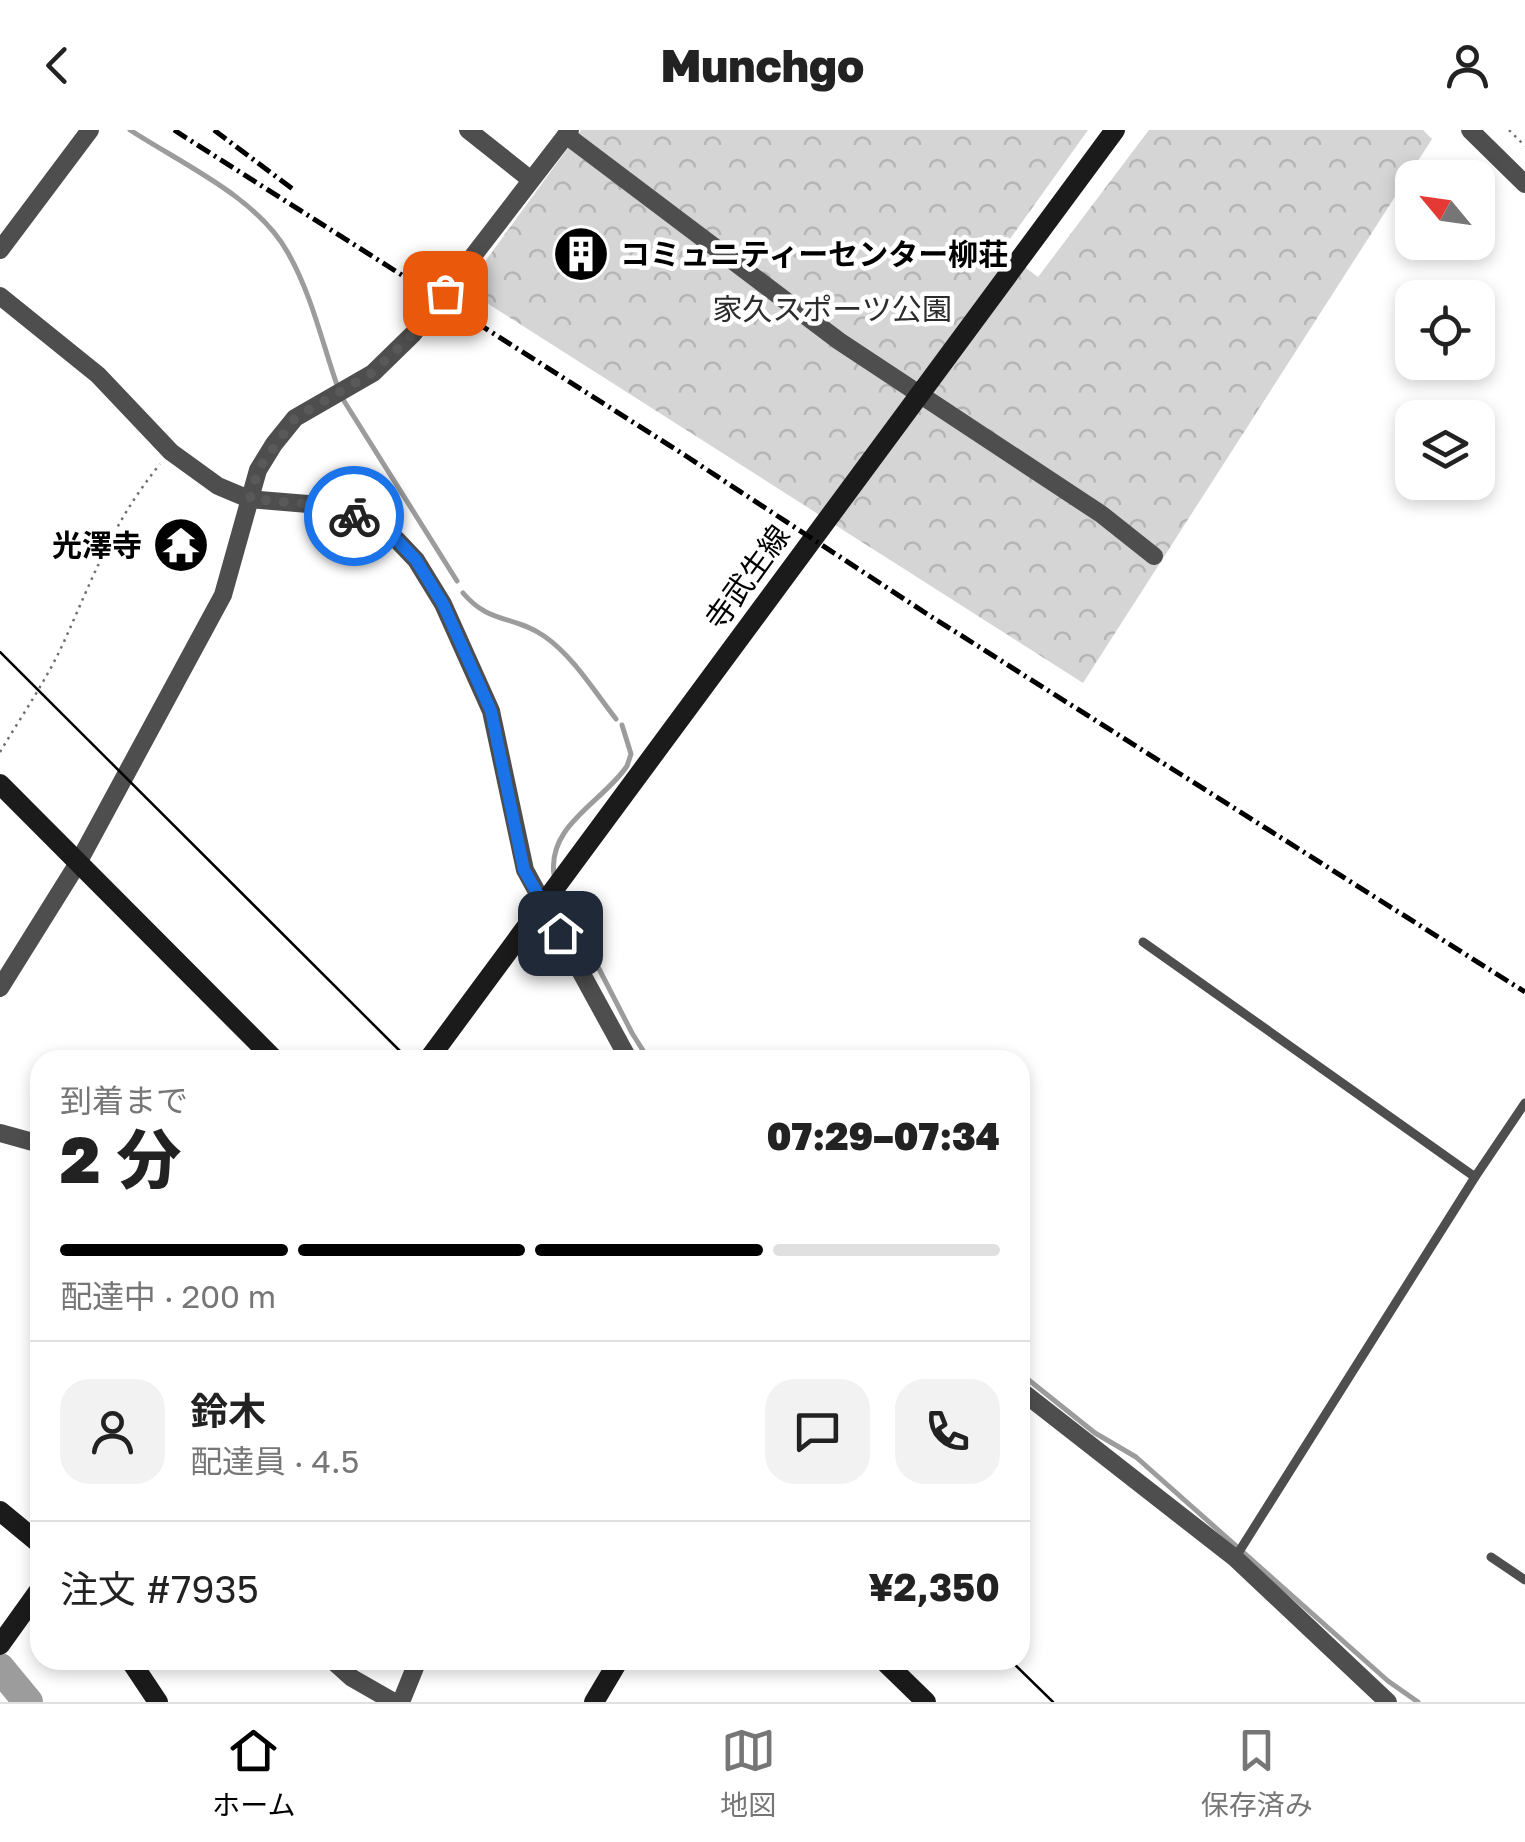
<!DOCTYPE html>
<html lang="ja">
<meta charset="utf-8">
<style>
:root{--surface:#fff;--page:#f2f2f2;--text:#222;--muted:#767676;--line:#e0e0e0;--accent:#000}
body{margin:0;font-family:"Golos Text","Noto Sans JP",sans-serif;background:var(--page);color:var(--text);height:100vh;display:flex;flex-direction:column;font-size:38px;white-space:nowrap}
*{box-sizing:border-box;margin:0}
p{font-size:32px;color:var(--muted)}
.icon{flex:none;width:55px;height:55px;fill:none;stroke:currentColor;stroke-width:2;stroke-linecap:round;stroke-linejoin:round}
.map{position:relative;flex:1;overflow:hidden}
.details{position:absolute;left:30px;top:920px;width:1000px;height:620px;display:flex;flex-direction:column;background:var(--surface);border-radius:30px;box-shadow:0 5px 15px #0003}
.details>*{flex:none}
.needle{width:65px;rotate:299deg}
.buttons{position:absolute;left:1395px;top:30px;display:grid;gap:20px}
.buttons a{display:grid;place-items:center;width:100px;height:100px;border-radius:20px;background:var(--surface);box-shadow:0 5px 15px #0003;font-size:50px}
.pin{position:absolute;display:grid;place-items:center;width:85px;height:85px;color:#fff;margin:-42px;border-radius:20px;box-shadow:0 5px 15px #0006}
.courier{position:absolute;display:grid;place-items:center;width:100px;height:100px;margin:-50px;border:8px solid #1a73e8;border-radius:50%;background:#fff;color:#222;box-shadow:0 2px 12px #0007}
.headline em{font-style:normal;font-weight:800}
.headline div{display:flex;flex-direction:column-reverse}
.headline{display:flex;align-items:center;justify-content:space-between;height:170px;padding:0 30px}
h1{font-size:65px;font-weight:800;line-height:75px}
.bar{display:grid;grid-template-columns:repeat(4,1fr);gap:15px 10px;align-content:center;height:120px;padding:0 30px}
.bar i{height:12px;border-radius:8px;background:var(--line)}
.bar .on{background:var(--accent)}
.bar p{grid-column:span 4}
.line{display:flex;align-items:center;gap:25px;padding:0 30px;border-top:2px solid var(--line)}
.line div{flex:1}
.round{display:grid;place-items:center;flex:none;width:105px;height:105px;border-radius:30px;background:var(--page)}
header{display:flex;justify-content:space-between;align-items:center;height:130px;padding:0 30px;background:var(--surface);font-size:45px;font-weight:800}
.menu{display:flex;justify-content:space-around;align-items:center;height:140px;border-top:2px solid var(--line);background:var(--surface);font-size:28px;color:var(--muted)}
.menu a{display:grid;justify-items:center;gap:5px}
.menu .on{color:var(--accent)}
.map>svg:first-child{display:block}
</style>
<header><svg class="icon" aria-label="back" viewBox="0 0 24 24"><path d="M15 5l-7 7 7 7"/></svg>Munchgo<svg class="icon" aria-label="person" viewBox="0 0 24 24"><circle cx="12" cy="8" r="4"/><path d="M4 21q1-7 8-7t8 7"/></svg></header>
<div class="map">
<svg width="1525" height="1572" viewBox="0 0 1525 1572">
<defs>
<pattern id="park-crowns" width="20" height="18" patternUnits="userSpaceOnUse" patternTransform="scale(2.5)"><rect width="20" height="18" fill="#d5d5d5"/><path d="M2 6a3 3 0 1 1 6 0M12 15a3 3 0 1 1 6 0" fill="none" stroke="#b5b5b5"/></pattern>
</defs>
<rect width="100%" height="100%" fill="#fff"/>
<polygon fill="url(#park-crowns)" points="581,0 1088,0 1002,120 1038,147 1149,0 1423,0 1432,9 1083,553 465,159"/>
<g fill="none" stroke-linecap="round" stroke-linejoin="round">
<g stroke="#9c9c9c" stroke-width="5">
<path d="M130,0C182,34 257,67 288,123C311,163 322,212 337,255"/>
<polyline points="344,271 457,451"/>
<path d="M463,463C489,494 513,485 544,506C573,526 594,561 616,589"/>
<path d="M554,745C547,695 603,672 627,636L631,624L622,595"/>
<polyline points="559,761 632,903 649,930"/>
<polyline points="1020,1243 1095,1303 1136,1327 1388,1551 1418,1572"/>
</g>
<polyline stroke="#9c9c9c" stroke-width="30" points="0,1538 28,1572"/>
<g stroke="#707070" stroke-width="2.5" stroke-dasharray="2.5 5" stroke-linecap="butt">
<polyline points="1509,0 1525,16"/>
<path d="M0,622C21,587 45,552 62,516C93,448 112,393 160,334"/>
</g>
<g stroke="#4e4e4e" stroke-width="9">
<polyline points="1143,812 1475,1047"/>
<polyline points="1491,1427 1525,1450"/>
<polyline points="1235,1428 1475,1047 1525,973"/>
</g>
<g stroke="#4e4e4e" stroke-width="18">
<polyline points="468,0 531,50"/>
<polyline points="1470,0 1525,54"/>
<polyline points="566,5 839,211 1101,384 1154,426"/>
<polyline points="0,120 90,0"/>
<polyline points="0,166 98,245 171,322 218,356 249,369 320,375 369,391 397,410 416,430 443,474 491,581 525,740 629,930"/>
<polyline points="0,858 78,733 223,465 258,340 274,314 295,288 373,243 413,204 570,0"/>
<polyline points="0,1003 40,1014"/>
<polyline points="1020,1260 1235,1428 1388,1572"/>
<polyline points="332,1530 352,1548 394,1572"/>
<polyline points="401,1572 418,1530"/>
</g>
<g stroke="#1b1b1b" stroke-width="20">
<polyline points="0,654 275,930"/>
<polyline points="428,930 1115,0"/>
<polyline points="0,1381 40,1414"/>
<polyline points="0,1515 40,1459"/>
<polyline points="130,1530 158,1572"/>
<polyline points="883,1530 926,1572"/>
<polyline points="594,1572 619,1530"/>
</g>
<g stroke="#000" stroke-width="2.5">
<polyline points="0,522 409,930"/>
<polyline points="1010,1530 1053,1572"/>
</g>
<g stroke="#000" stroke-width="5" stroke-dasharray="15 5 2.5 5" stroke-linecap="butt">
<polyline points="174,0 686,326 924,482 1525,862"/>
<polyline points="214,0 294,60"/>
</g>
</g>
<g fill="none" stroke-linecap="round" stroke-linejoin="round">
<polyline stroke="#595959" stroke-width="10" stroke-dasharray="0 18" points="354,386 320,375 250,369 258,340 295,288 372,243 413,204 445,163"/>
<polyline stroke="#1a73e8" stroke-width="12" points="354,386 369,392 397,410 416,430 443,474 491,581 524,740 560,803"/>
</g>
<defs>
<g id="building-disc" transform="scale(2.875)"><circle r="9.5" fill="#000" stroke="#fff"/><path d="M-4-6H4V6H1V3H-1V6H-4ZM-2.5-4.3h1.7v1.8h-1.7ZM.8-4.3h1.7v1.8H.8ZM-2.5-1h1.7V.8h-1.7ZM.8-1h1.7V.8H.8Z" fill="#fff"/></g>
<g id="temple-disc" transform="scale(2.875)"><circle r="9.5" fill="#000" stroke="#fff"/><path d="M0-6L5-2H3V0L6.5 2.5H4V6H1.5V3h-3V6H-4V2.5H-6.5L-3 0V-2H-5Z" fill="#fff"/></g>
</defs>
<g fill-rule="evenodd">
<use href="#building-disc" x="581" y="124"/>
<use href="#temple-disc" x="181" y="415"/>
</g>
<g text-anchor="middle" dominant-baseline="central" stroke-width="9" stroke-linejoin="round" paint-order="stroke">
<g font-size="30" font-weight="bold" fill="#000" stroke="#fff" text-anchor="start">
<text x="620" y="124">コミュニティーセンター柳荘</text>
<text x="142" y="415" text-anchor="end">光澤寺</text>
</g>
<g font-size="30" fill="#2c2c2c" stroke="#fff">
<text x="832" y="179">家久スポーツ公園</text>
</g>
<g font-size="30" fill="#000" stroke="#fff">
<text transform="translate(747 447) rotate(-54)">寺武生線</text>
</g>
</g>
</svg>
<div class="buttons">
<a><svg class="needle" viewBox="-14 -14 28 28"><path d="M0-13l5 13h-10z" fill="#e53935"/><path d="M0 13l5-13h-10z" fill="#767676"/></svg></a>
<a><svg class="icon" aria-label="locate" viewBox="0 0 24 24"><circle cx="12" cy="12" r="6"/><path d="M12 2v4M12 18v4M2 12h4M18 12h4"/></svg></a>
<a><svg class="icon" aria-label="layers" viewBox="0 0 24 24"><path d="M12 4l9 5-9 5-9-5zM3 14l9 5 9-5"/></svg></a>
</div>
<div class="pin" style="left:445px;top:163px;background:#ea580c"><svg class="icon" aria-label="bag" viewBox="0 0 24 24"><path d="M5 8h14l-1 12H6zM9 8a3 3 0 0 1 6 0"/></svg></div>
<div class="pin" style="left:560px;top:803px;background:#1f2937"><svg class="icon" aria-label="home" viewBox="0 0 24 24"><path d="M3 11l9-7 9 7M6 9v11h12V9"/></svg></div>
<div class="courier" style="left:354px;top:386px"><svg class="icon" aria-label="bike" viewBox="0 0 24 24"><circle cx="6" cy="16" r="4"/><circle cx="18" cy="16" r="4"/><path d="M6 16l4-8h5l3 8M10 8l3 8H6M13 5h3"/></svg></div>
<section class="details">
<div class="headline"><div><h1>2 分</h1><p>到着まで</p></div><em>07:29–07:34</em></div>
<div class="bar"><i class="on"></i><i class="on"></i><i class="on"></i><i></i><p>配達中 · 200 m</p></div>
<div class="line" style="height:180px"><a class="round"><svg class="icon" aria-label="person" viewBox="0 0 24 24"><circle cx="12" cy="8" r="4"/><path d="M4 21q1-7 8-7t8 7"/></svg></a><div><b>鈴木</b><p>配達員 · 4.5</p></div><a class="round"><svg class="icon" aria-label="chat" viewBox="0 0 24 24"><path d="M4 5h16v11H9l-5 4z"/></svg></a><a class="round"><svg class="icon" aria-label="phone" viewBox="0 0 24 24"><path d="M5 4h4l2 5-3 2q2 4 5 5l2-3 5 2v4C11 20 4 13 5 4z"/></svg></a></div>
<div class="line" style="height:130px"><div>注文 #7935</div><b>¥2,350</b></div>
</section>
</div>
<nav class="menu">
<a class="on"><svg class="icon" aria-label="home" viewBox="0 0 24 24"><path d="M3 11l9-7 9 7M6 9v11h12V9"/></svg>ホーム</a>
<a><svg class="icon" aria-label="map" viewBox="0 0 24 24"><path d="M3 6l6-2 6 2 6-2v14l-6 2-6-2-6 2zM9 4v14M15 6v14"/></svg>地図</a>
<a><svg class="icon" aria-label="saved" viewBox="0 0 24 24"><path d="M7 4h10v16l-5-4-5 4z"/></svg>保存済み</a>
</nav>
